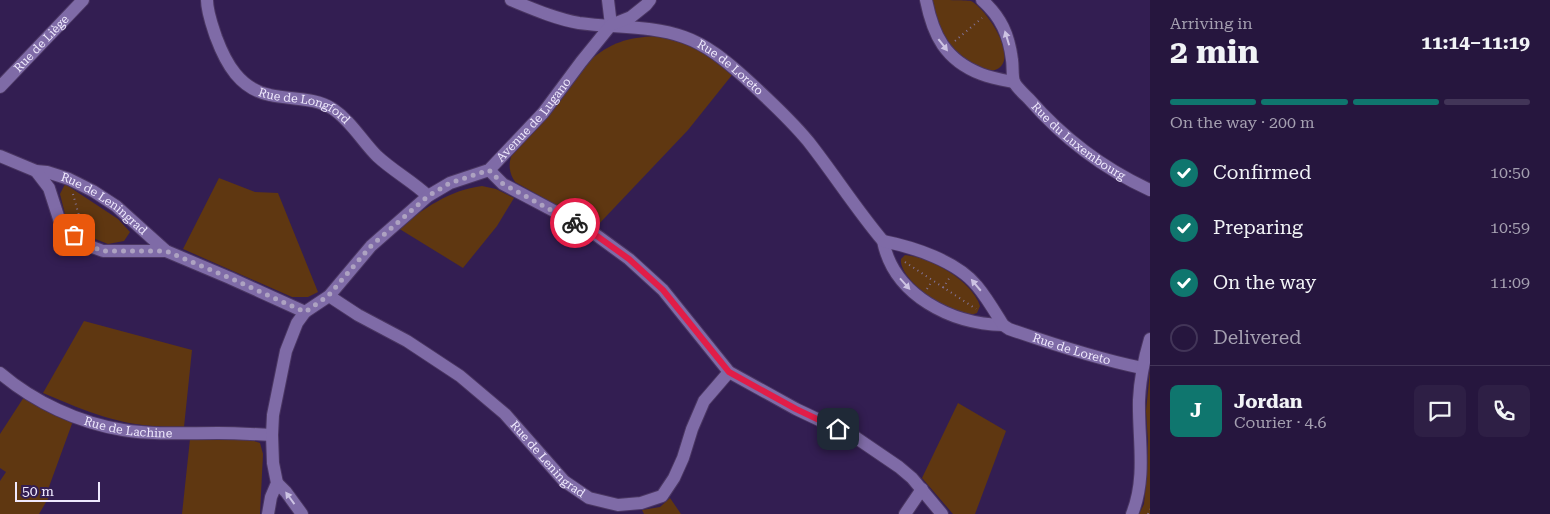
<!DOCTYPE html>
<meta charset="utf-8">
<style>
:root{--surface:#26163e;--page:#2e1f45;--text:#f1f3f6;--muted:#a49fb0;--line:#423558;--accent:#0f766e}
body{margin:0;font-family:"Roboto Serif",serif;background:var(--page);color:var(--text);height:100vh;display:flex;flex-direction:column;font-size:19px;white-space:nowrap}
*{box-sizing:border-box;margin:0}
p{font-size:16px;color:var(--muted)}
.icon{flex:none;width:28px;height:28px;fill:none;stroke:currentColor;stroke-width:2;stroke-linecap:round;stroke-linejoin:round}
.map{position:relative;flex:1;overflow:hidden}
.sheet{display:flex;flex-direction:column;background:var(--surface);width:400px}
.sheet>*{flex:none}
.scale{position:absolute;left:15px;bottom:12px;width:85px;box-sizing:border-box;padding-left:5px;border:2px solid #efe9fd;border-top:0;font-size:14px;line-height:18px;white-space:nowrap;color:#efe9fd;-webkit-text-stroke:4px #331e52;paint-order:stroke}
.pin{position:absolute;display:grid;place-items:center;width:42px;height:42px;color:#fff;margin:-21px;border-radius:10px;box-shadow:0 2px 8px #0006}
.courier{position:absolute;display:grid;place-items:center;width:50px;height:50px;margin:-25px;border:4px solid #e11d48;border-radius:50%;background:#fff;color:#222;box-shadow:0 1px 6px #0007}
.overview em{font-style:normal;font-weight:700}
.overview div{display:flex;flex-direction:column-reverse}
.overview{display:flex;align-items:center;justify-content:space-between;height:85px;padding:0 20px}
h1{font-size:32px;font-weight:700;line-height:38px}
.bar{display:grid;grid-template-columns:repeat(4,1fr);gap:8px 5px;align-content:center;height:60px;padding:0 20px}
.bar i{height:6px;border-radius:4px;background:var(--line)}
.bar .active{background:var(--accent)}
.bar p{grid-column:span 4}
.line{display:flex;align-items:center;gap:12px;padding:0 20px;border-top:1px solid var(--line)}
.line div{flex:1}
.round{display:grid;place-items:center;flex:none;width:52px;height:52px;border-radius:8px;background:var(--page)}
ol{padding:0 20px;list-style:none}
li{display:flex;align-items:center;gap:15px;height:55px}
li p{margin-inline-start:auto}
li .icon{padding:5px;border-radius:50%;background:var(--accent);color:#fff;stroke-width:4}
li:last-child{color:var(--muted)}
li i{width:28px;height:28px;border:2px solid var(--line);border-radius:50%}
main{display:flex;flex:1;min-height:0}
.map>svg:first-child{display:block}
</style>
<main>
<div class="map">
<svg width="1150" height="514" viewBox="0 0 1150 514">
<rect width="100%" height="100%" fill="#331e52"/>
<g fill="#5f3711">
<path d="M933,0C942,0 964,0 971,1C985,8 1018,55 999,68C994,72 987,70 981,68C956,58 932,28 933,0Z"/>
<path d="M656,36L686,43L702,51L732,75L688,130L596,227L515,182C509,173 508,164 512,154L589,61C612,42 626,38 656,36Z"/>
<polygon points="219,178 255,192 278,193 318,292 308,297 292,297 183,249"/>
<polygon points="65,184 118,219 130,232 124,241 108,244 80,233 65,214 60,194"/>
<path d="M482,186L496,189L514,198L497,226L463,268L398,228C424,209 449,190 482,186Z"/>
<path d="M905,255C931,257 972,281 980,306L977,313C958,322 898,281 901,259Z"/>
<path d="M84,321L192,350L184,427C173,427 162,427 152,426C113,423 78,408 43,393Z"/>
<polygon points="1150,371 1150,514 1139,514 1144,504 1147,472 1148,441 1146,411"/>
<polygon points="24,397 73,421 46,495 49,497 39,514 0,514 0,481 6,472 0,468 0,434"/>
<polygon points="958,403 1006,431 975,514 953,514 922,478"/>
<path d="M190,439C211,439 240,435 260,443L263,454L260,514H182Z"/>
<polygon points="670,498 681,514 644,514 642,510 660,507"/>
</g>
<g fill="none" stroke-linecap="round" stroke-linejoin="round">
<g stroke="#4a3662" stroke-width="14">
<g id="minor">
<path id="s1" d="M207,0C207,12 212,25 216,37C226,64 240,89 270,95C292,100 314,97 333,109C351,121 362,141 377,156C393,171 412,181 428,196"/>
<path id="s2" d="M511,0C533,9 556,19 579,23C614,28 651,25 684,37C707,45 726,61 744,77C766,97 789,118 808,141C834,174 856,209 883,241C894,296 952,324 1003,325"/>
<polyline points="608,0 611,25"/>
<path d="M926,0C933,35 945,60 981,74C991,78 1003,80 1014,82"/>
<path id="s3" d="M982,0C1001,17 1009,35 1012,60C1013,66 1012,76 1014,82C1017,88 1025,95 1029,99C1063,138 1104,169 1150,190"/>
<path id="s4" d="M0,87L83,0"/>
<path id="s5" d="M0,156L36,171L47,172L69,179L93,191L116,206L166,251L230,278L305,312"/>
<polyline points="489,170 503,184 588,229 629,259 663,290 729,372 796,409 855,437 899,467 912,478 942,514"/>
<polyline points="36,171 49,188 59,219 66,227 87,245 103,251 166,251"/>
<path id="s6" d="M883,241C913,247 957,261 977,286C987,298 995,312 1003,325L1009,329C1052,344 1097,359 1142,368"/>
<path id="s7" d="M329,296L358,315L407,341L460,376L505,414L564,481L589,498L618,505L641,503L662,496L674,478L683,458L692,429L704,401L729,372"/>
<path id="s8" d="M0,373C34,402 79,423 123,430C155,435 186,433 218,433C236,433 254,434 272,435"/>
<polyline points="277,483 286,492 302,514"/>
<path id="s9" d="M268,514L271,497L277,483L273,463L272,435L273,415L286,351L297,323L305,312L329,296L371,246L428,196L450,183L489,170L543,113L581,62L611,25L631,17L646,5L650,0"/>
<polyline points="905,514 922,489"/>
<path d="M1132,514C1147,477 1138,438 1139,400C1140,378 1144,359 1150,339"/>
</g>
</g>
<g stroke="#84759b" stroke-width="2" stroke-dasharray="1 4" stroke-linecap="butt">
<polyline points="955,41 982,18"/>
<polyline points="73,194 81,223"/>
<polyline points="905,262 976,309"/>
<polyline points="943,288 950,277"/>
<polyline points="927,289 932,281"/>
<polyline points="1148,514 1150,509"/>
</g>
<use href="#minor" stroke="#7f6ba7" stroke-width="12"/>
</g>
<defs><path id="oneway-solid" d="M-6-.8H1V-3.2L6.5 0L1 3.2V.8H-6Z" transform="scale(1.25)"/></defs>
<g fill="#cdc3e3">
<use href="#oneway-solid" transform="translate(1007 38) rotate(-107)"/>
<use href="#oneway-solid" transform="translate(943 45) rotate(52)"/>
<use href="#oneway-solid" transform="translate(905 284) rotate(48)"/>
<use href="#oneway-solid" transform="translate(976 285) rotate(-130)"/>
<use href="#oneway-solid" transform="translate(290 498) rotate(-126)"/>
</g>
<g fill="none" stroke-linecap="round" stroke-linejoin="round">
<polyline stroke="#ada2c1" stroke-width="5" stroke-dasharray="0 9" points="74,235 87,245 103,251 166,251 230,278 305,312 328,296 371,246 428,196 450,183 489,170 503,184 575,223"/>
<polyline stroke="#e11d48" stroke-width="6" points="575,223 590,231 629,259 663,290 729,372 796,409 838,429"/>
</g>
<g text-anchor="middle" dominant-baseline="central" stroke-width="5" stroke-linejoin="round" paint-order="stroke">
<g font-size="12" fill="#efe9fd" stroke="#331e52">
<text stroke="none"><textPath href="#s4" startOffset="60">Rue de Liège</textPath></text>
<text stroke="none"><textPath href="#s2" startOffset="234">Rue de Loreto</textPath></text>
<text stroke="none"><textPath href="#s1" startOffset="158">Rue de Longford</textPath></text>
<text stroke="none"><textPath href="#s9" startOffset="514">Avenue de Lugano</textPath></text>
<text stroke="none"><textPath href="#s3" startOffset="179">Rue du Luxembourg</textPath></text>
<text stroke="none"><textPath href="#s5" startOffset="116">Rue de Leningrad</textPath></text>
<text stroke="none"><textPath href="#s6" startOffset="226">Rue de Loreto</textPath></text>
<text stroke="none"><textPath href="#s8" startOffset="142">Rue de Lachine</textPath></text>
<text stroke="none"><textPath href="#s7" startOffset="275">Rue de Leningrad</textPath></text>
</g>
</g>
</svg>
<div class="scale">50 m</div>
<div class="pin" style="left:74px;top:235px;background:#ea580c"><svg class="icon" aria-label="bag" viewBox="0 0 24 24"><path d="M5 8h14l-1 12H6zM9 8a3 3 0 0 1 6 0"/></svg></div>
<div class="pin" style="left:838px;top:429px;background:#1f2937"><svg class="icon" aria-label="home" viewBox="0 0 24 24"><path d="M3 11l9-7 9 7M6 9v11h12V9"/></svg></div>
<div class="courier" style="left:575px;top:223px"><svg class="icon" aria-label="bike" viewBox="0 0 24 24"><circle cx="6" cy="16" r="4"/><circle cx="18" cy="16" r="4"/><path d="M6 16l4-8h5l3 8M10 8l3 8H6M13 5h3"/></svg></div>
</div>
<section class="sheet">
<div class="overview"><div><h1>2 min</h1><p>Arriving in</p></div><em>11:14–11:19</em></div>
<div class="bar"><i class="active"></i><i class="active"></i><i class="active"></i><i></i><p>On the way · 200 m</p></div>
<ol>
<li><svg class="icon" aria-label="check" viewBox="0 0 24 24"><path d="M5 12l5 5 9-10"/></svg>Confirmed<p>10:50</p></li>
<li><svg class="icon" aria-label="check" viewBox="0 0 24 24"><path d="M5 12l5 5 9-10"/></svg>Preparing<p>10:59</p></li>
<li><svg class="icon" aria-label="check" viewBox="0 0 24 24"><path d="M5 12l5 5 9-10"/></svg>On the way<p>11:09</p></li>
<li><i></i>Delivered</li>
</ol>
<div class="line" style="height:90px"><b class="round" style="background:var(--accent);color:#fff">J</b><div><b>Jordan</b><p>Courier · 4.6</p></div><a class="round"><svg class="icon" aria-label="chat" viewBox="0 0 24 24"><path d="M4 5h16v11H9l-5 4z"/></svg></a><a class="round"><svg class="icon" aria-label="phone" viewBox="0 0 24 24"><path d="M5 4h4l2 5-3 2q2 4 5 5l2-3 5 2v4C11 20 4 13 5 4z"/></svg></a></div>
</section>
</main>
